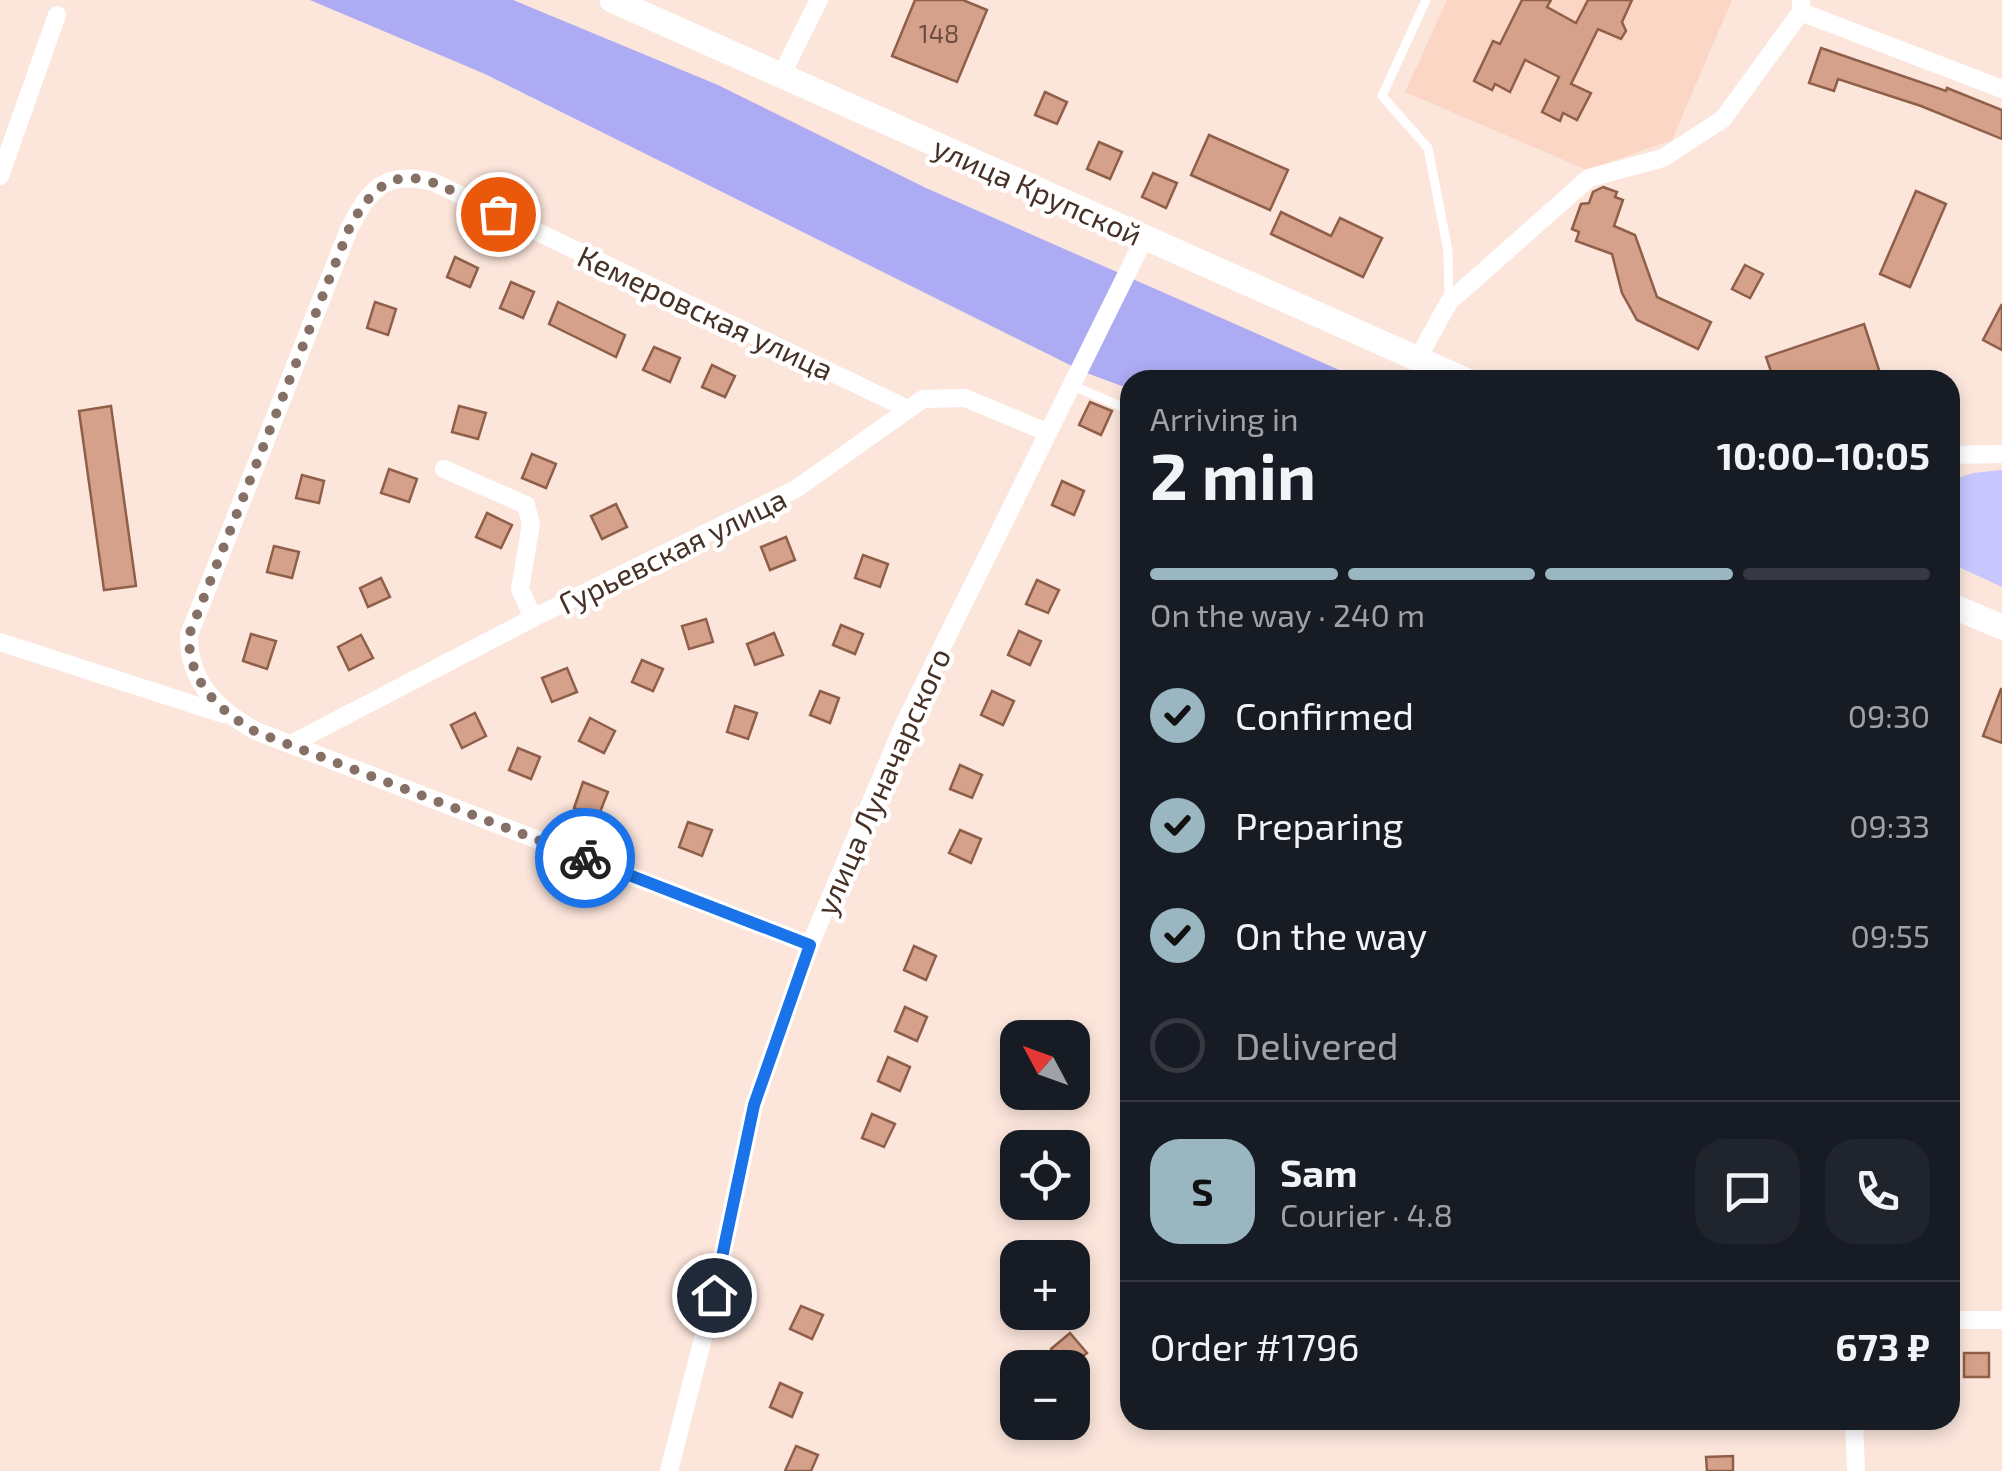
<!DOCTYPE html>
<meta charset="utf-8">
<style>
:root{--surface:#171b24;--page:#20242c;--text:#f1f3f6;--muted:#9ea1a6;--line:#363941;--accent:#99b6c1}
body{margin:0;font-family:"Exo 2",sans-serif;background:var(--page);color:var(--text);height:100vh;display:flex;flex-direction:column;font-size:38px;white-space:nowrap}
*{box-sizing:border-box;margin:0}
p{font-size:32px;color:var(--muted)}
.icon{flex:none;width:55px;height:55px;fill:none;stroke:currentColor;stroke-width:2;stroke-linecap:round;stroke-linejoin:round}
.map{position:relative;flex:1;overflow:hidden}
.details{position:absolute;left:1120px;top:370px;width:840px;height:1060px;display:flex;flex-direction:column;background:var(--surface);border-radius:30px;box-shadow:0 5px 15px #0003}
.details>*{flex:none}
.needle{width:65px;rotate:311deg}
.tools{position:absolute;left:1000px;top:1020px;display:grid;gap:20px}
.tools a{display:grid;place-items:center;width:90px;height:90px;border-radius:20px;background:var(--surface);box-shadow:0 5px 15px #0003;font-size:50px}
.pin{position:absolute;display:grid;place-items:center;width:85px;height:85px;color:#fff;margin:-42px;border:5px solid #fff;border-radius:50%;box-shadow:0 2px 10px #0007}
.courier{position:absolute;display:grid;place-items:center;width:100px;height:100px;margin:-50px;border:8px solid #1a73e8;border-radius:50%;background:#fff;color:#222;box-shadow:0 2px 12px #0007}
.head em{font-style:normal;font-weight:700}
.head div{display:flex;flex-direction:column-reverse}
.head{display:flex;align-items:center;justify-content:space-between;height:170px;padding:0 30px}
h1{font-size:65px;font-weight:700;line-height:75px}
.bar{display:grid;grid-template-columns:repeat(4,1fr);gap:15px 10px;align-content:center;height:120px;padding:0 30px}
.bar i{height:12px;border-radius:8px;background:var(--line)}
.bar .on{background:var(--accent)}
.bar p{grid-column:span 4}
.line{display:flex;align-items:center;gap:25px;padding:0 30px;border-top:2px solid var(--line)}
.line div{flex:1}
.round{display:grid;place-items:center;flex:none;width:105px;height:105px;border-radius:30px;background:var(--page)}
ol{padding:0 30px;list-style:none}
li{display:flex;align-items:center;gap:30px;height:110px}
li p{margin-inline-start:auto}
li .icon{padding:10px;border-radius:50%;background:var(--accent);color:#111;stroke-width:4}
li:last-child{color:var(--muted)}
li i{width:55px;height:55px;border:5px solid var(--line);border-radius:50%}
.map>svg:first-child{display:block}
</style>
<div class="map">
<svg width="2002" height="1471" viewBox="0 0 2002 1471">
<rect width="100%" height="100%" fill="#fce6dc"/>
<polygon fill="#fcd6c5" points="1447,0 1732,0 1672,140 1587,170 1405,92"/>
<polygon fill="#c7c7fe" points="2002,470 2002,587 1950,563 1950,481 1973,473"/>
<polygon fill="#adabf3" points="310,0 513,0 718,85 926,188 1362,380 1130,380 1130,389 1084,372 485,74"/>
<g fill="#d6a18a" stroke="#8f5f49" stroke-width="2.5">
<polygon points="915,0 963,0 987,10 957,82 892,56"/>
<polygon points="1522,0 1551,0 1547,7 1576,23 1588,0 1632,0 1622,22 1626,31 1621,39 1598,29 1571,84 1591,93 1577,120 1563,113 1560,121 1542,112 1559,77 1525,60 1510,92 1495,84 1492,90 1474,81 1493,41 1500,44"/>
<polygon points="1821,48 1946,91 1947,88 2002,110 2002,139 1921,106 1838,79 1834,91 1809,83"/>
<polygon points="1045,92 1067,102 1057,124 1035,115"/>
<polygon points="1209,135 1288,170 1270,210 1191,175"/>
<polygon points="1099,142 1122,152 1110,179 1087,169"/>
<polygon points="1153,173 1177,183 1166,208 1142,197"/>
<polygon points="1603,187 1617,192 1615,197 1623,200 1614,226 1635,235 1657,297 1711,322 1698,349 1637,320 1622,293 1612,254 1576,241 1579,232 1572,229 1581,204 1589,203 1593,192"/>
<polygon points="1916,191 1946,204 1910,287 1880,274"/>
<polygon points="1281,212 1331,236 1340,218 1382,238 1363,277 1271,234"/>
<polygon points="455,257 478,268 470,287 447,277"/>
<polygon points="1745,265 1763,274 1750,298 1732,289"/>
<polygon points="511,282 534,292 523,318 500,308"/>
<polygon points="375,302 396,309 388,335 367,328"/>
<polygon points="558,302 625,335 616,357 549,324"/>
<polygon points="2002,304 2002,350 1983,340"/>
<polygon points="1864,324 1881,376 1871,380 1774,380 1766,357"/>
<polygon points="654,347 680,358 670,382 643,370"/>
<polygon points="712,365 735,376 725,397 702,387"/>
<polygon points="1090,402 1112,411 1101,435 1079,425"/>
<polygon points="111,406 136,586 104,590 79,411"/>
<polygon points="459,406 486,413 478,439 452,432"/>
<polygon points="532,454 556,464 546,488 522,478"/>
<polygon points="389,469 417,479 409,502 381,493"/>
<polygon points="302,475 324,481 319,503 296,498"/>
<polygon points="1062,481 1084,491 1074,515 1052,505"/>
<polygon points="616,504 627,527 602,539 591,516"/>
<polygon points="487,513 512,525 501,548 476,537"/>
<polygon points="786,537 795,560 770,570 761,547"/>
<polygon points="274,546 299,552 292,578 267,572"/>
<polygon points="863,555 888,564 880,587 855,578"/>
<polygon points="381,578 390,597 368,607 360,588"/>
<polygon points="1037,580 1059,590 1048,613 1026,604"/>
<polygon points="706,619 713,642 689,649 682,626"/>
<polygon points="841,625 863,634 855,654 833,645"/>
<polygon points="1019,631 1041,641 1030,665 1008,655"/>
<polygon points="774,633 783,655 755,665 747,644"/>
<polygon points="251,634 276,641 267,669 243,661"/>
<polygon points="361,635 373,658 349,670 338,647"/>
<polygon points="642,660 663,669 653,691 632,682"/>
<polygon points="567,668 577,692 552,702 542,678"/>
<polygon points="2001,689 2002,689 2002,743 1983,736"/>
<polygon points="820,691 839,698 830,723 810,715"/>
<polygon points="992,691 1014,701 1003,725 981,715"/>
<polygon points="735,706 757,713 748,739 727,732"/>
<polygon points="475,713 486,736 462,748 451,725"/>
<polygon points="590,718 615,731 604,753 579,741"/>
<polygon points="518,748 540,757 531,779 509,770"/>
<polygon points="960,765 982,775 972,798 950,789"/>
<polygon points="583,782 608,792 598,817 574,808"/>
<polygon points="688,822 712,830 702,856 679,847"/>
<polygon points="960,830 981,839 971,863 949,853"/>
<polygon points="914,946 936,956 926,980 904,970"/>
<polygon points="905,1007 927,1017 917,1041 895,1031"/>
<polygon points="888,1057 910,1067 900,1091 878,1081"/>
<polygon points="872,1114 895,1124 884,1147 862,1138"/>
<polygon points="801,1306 823,1315 812,1339 790,1329"/>
<polygon points="1070,1333 1087,1353 1067,1368 1051,1349"/>
<rect x="1964" y="1353" width="25" height="24"/>
<polygon points="780,1383 802,1393 792,1417 770,1407"/>
<polygon points="796,1446 818,1455 811,1471 785,1471"/>
<polygon points="1733,1456 1733,1471 1707,1471 1706,1457"/>
</g>
<g fill="none" stroke-linecap="round" stroke-linejoin="round">
<g stroke="#fff" stroke-width="9">
<polyline points="1426,0 1382,96 1428,148 1448,251 1449,299"/>
<polyline points="1071,385 1130,410"/>
</g>
<g stroke="#fff" stroke-width="18">
<polyline points="1801,3 1801,12 2002,89"/>
<polyline points="781,76 819,0"/>
<polyline points="0,176 57,15"/>
<polyline points="1418,358 1449,302 1589,178 1663,158 1723,119 1801,12"/>
<polyline points="1950,455 2002,454"/>
<polyline points="444,469 526,505 531,524 520,589 533,618"/>
<polyline points="0,642 223,714"/>
<polyline points="293,743 533,618 796,489 923,399 965,398 1047,432"/>
<path d="M810,945L256,731C218,710 188,682 189,635L349,229C370,188 385,170 433,182L908,409"/>
<polyline points="1950,1320 2002,1320"/>
<polyline points="1854,1420 1856,1471"/>
<polyline points="669,1471 714,1295 754,1105 810,945 904,724 1145,237"/>
</g>
<g stroke="#fff" stroke-width="25">
<polyline points="612,0 1465,380"/>
<polyline points="1950,605 2002,627"/>
</g>
</g>
<g fill="none" stroke-linecap="round" stroke-linejoin="round">
<path stroke="#867066" stroke-width="10" stroke-dasharray="0 18" d="M498,214C432,182 392,146 349,229L189,635C188,682 218,710 256,732L585,858"/>
<polyline stroke="#1a73e8" stroke-width="12" points="585,858 810,945 754,1105 714,1295"/>
</g>
<g text-anchor="middle" dominant-baseline="central" stroke-width="9" stroke-linejoin="round" paint-order="stroke">
<g font-size="25" fill="#6a4d40">
<text x="939" y="33">148</text>
</g>
<g font-size="30" fill="#463127" stroke="#fff">
<text transform="translate(1038 190) rotate(24)">улица Крупской</text>
<text transform="translate(706 312) rotate(25)">Кемеровская улица</text>
<text transform="translate(672 550) rotate(-26)">Гурьевская улица</text>
<text transform="translate(882 781) rotate(-66)">улица Луначарского</text>
</g>
</g>
</svg>
<div class="tools">
<a><svg class="needle" viewBox="-14 -14 28 28"><path d="M0-13l5 13h-10z" fill="#e53935"/><path d="M0 13l5-13h-10z" fill="#9ea1a6"/></svg></a>
<a><svg class="icon" aria-label="locate" viewBox="0 0 24 24"><circle cx="12" cy="12" r="6"/><path d="M12 2v4M12 18v4M2 12h4M18 12h4"/></svg></a>
<a>+</a>
<a>−</a>
</div>
<div class="pin" style="left:498px;top:214px;background:#ea580c"><svg class="icon" aria-label="bag" viewBox="0 0 24 24"><path d="M5 8h14l-1 12H6zM9 8a3 3 0 0 1 6 0"/></svg></div>
<div class="pin" style="left:714px;top:1295px;background:#1f2937"><svg class="icon" aria-label="home" viewBox="0 0 24 24"><path d="M3 11l9-7 9 7M6 9v11h12V9"/></svg></div>
<div class="courier" style="left:585px;top:858px"><svg class="icon" aria-label="bike" viewBox="0 0 24 24"><circle cx="6" cy="16" r="4"/><circle cx="18" cy="16" r="4"/><path d="M6 16l4-8h5l3 8M10 8l3 8H6M13 5h3"/></svg></div>
<section class="details">
<div class="head"><div><h1>2 min</h1><p>Arriving in</p></div><em>10:00–10:05</em></div>
<div class="bar"><i class="on"></i><i class="on"></i><i class="on"></i><i></i><p>On the way · 240 m</p></div>
<ol>
<li><svg class="icon" aria-label="check" viewBox="0 0 24 24"><path d="M5 12l5 5 9-10"/></svg>Confirmed<p>09:30</p></li>
<li><svg class="icon" aria-label="check" viewBox="0 0 24 24"><path d="M5 12l5 5 9-10"/></svg>Preparing<p>09:33</p></li>
<li><svg class="icon" aria-label="check" viewBox="0 0 24 24"><path d="M5 12l5 5 9-10"/></svg>On the way<p>09:55</p></li>
<li><i></i>Delivered</li>
</ol>
<div class="line" style="height:180px"><b class="round" style="background:var(--accent);color:#111">S</b><div><b>Sam</b><p>Courier · 4.8</p></div><a class="round"><svg class="icon" aria-label="chat" viewBox="0 0 24 24"><path d="M4 5h16v11H9l-5 4z"/></svg></a><a class="round"><svg class="icon" aria-label="phone" viewBox="0 0 24 24"><path d="M5 4h4l2 5-3 2q2 4 5 5l2-3 5 2v4C11 20 4 13 5 4z"/></svg></a></div>
<div class="line" style="height:130px"><div>Order #1796</div><b>673 ₽</b></div>
</section>
</div>
